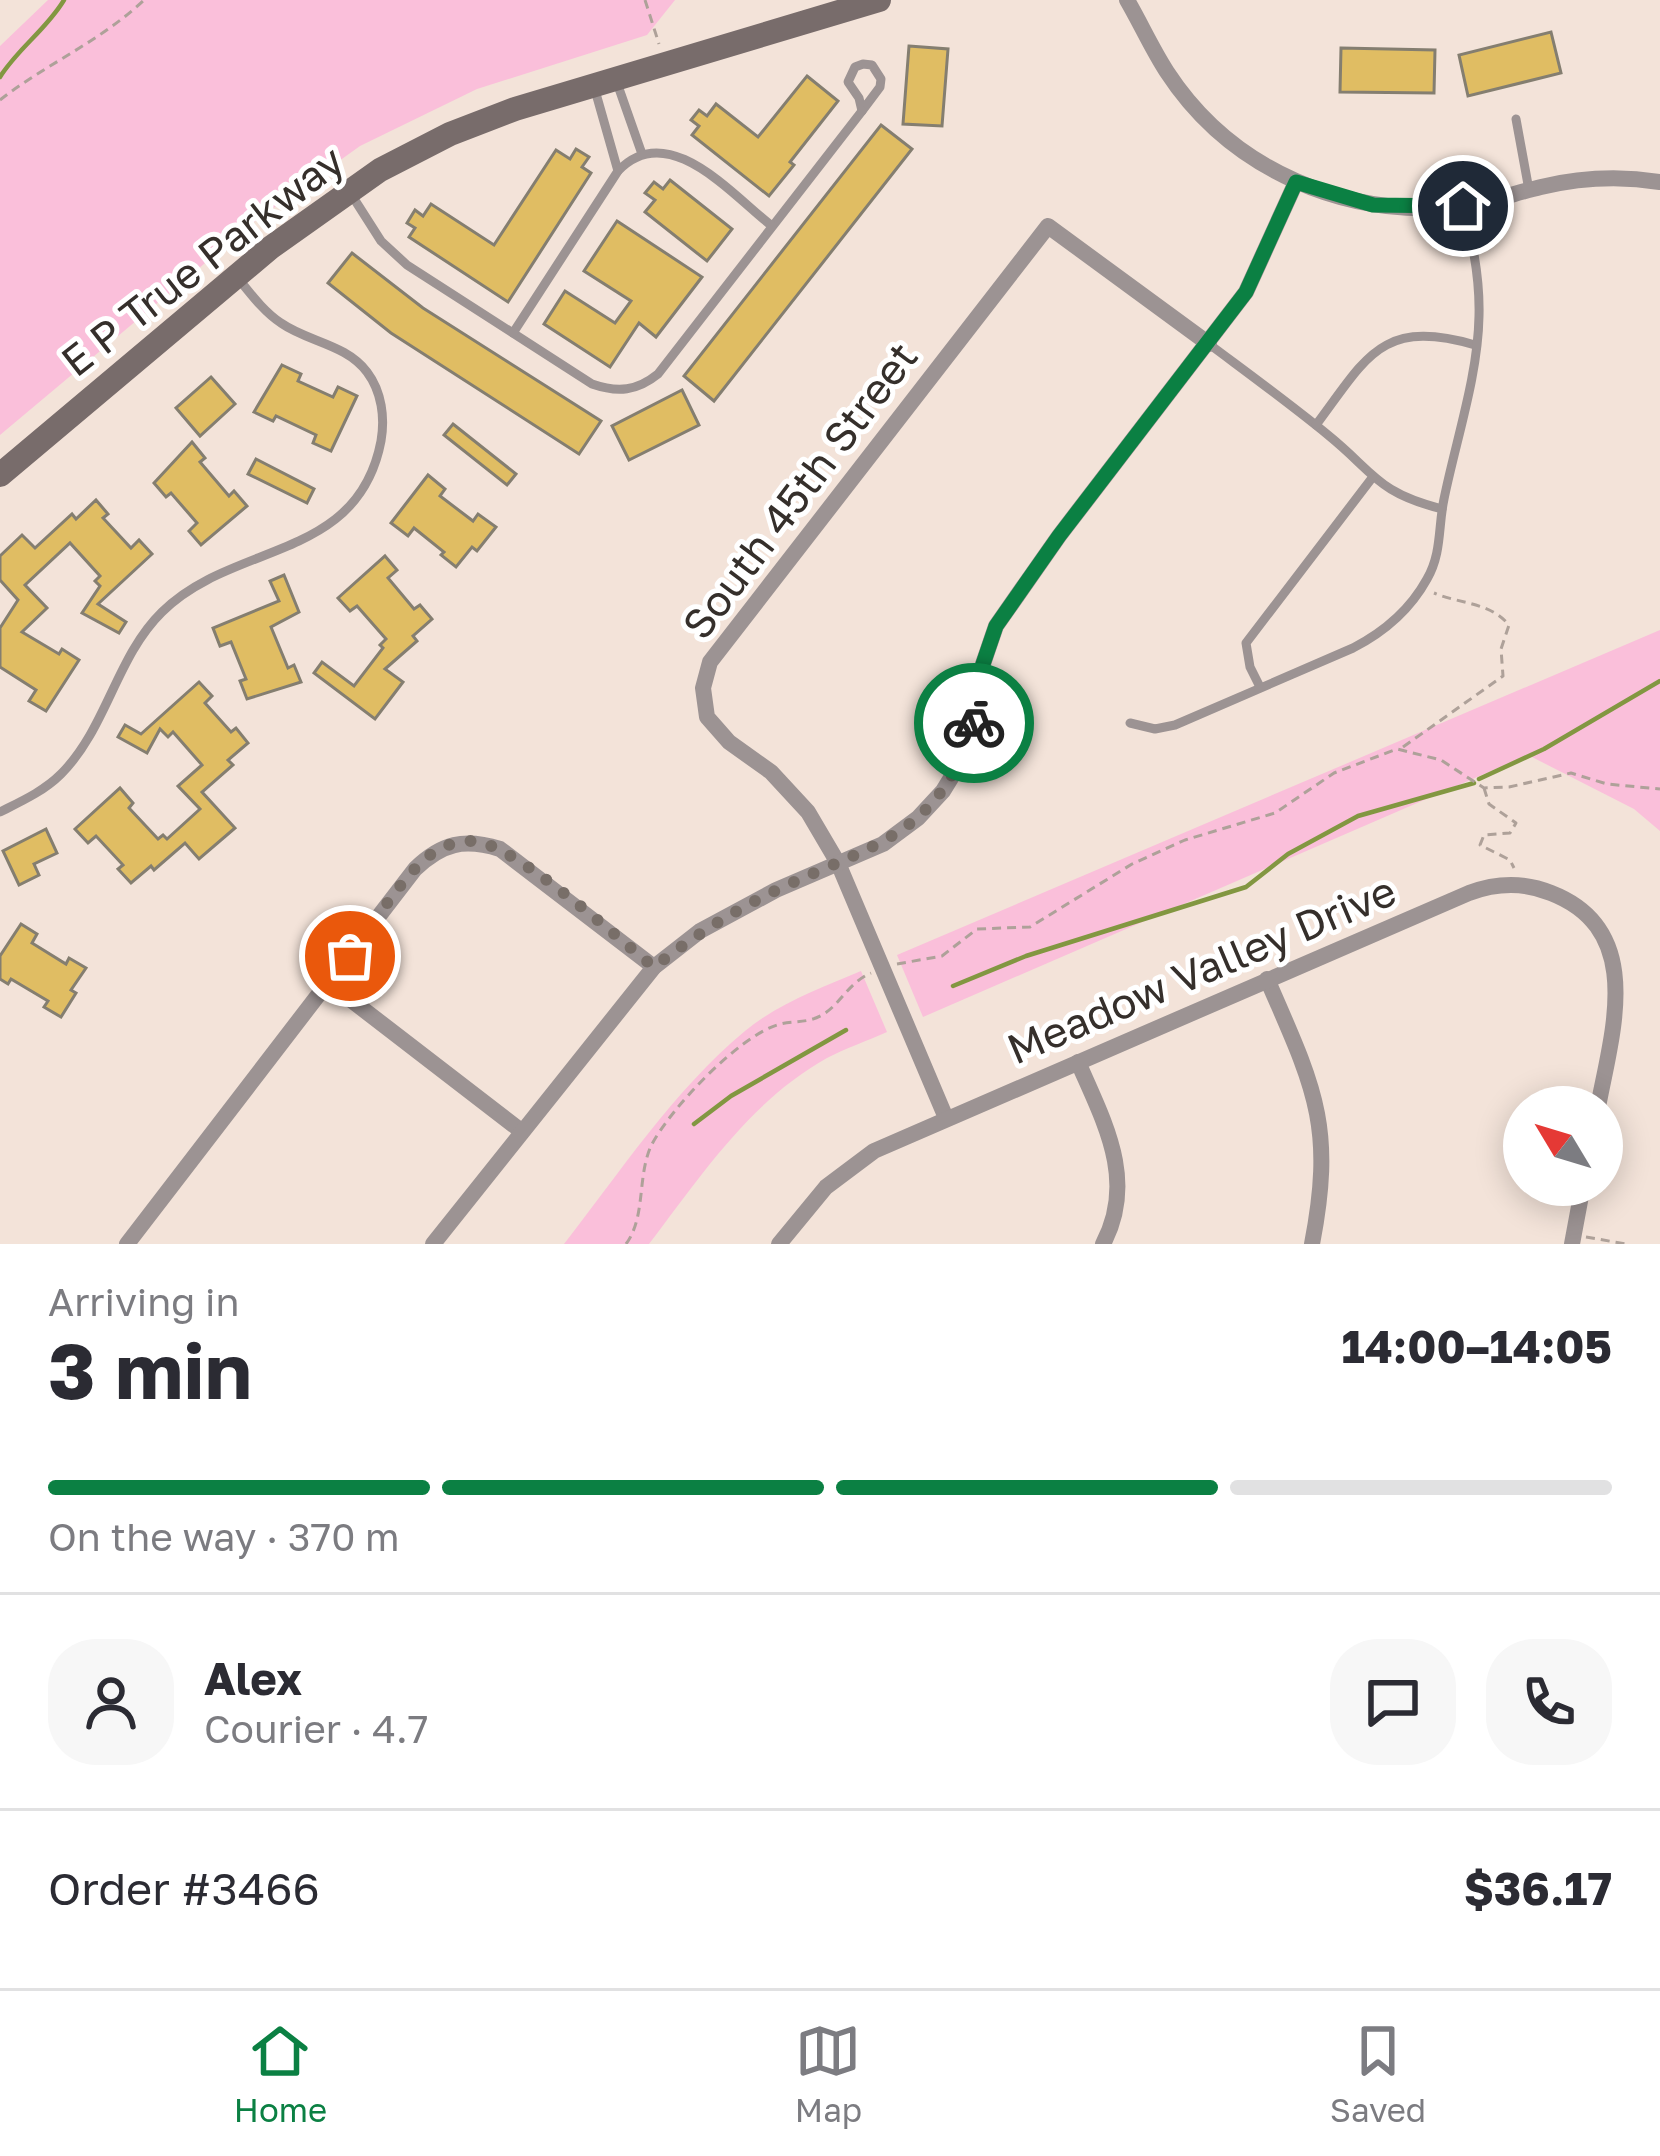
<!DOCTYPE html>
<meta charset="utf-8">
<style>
:root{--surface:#fff;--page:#f7f7f7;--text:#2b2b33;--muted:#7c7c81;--line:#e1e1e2;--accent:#0b8043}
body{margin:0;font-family:"Golos Text",sans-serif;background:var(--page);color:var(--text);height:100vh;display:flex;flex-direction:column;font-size:45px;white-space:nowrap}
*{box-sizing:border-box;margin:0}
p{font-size:39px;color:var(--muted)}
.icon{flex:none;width:66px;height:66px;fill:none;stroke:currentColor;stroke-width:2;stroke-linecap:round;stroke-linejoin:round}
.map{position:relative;height:1244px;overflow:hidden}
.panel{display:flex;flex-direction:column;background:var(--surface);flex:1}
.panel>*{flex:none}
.needle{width:78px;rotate:308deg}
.fabs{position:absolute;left:1503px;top:1086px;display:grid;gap:24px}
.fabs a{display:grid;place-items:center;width:120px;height:120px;border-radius:50%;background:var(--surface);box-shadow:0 6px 30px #0003;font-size:60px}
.pin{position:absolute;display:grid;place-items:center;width:102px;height:102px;color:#fff;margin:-51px;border:6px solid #fff;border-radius:50%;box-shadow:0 3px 12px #0007}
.courier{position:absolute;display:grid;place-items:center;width:120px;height:120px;margin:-60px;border:9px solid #0b8043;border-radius:50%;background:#fff;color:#222;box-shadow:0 3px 15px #0007}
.overview em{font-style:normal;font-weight:700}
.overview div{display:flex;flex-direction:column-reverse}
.overview{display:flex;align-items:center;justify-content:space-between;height:204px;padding:0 48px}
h1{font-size:78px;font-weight:700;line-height:90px}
.bar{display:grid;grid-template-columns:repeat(4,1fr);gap:18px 12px;align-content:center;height:144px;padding:0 48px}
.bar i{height:15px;border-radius:9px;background:var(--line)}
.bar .selected{background:var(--accent)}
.bar p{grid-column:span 4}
.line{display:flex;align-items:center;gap:30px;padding:0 48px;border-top:3px solid var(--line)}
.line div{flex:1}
.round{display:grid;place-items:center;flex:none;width:126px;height:126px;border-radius:48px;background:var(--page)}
.menu{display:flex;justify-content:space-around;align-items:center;height:168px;border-top:3px solid var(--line);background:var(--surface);font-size:33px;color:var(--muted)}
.menu a{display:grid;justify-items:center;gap:6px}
.menu .selected{color:var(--accent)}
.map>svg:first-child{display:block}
</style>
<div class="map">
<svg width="1660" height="1244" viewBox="0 0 1660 1244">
<rect width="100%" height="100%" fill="#f3e3d9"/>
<g fill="#fabfda">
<polygon points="48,0 675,0 647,35 477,89 360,146 254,222 0,435 0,46"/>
<polygon points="1660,630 1660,831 1634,809 1528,755 923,1017 897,955"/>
<path d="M861,971L887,1032C867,1041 846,1048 827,1058C750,1101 701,1176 649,1244H564C621,1171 674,1090 745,1031C779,1003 821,988 861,971Z"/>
</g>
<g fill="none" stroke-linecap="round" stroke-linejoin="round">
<g stroke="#829741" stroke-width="4.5">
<path d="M0,77C18,48 46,30 64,0"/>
<polyline points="1479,779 1544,749 1660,681"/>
<polyline points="953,986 1026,956 1246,887 1288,854 1358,816 1474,783"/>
<polyline points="694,1124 731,1096 846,1030"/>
</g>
</g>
<g fill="#e0bd63" stroke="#847e70" stroke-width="3">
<polygon points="1551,32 1561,73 1468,96 1459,55"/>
<polygon points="909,46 948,49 942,126 903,124"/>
<polygon points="1341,48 1435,50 1434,93 1340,92"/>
<polygon points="807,76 838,101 790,162 794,165 769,196 692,135 699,126 691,120 699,110 707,116 716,104 758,137"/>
<polygon points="881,125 912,149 714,401 684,376"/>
<polygon points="576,149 589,157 582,167 591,173 508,302 409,237 415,228 407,223 415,210 423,216 431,204 494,245 556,150 570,159"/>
<polygon points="670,180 732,229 707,261 645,212 655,200 645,193 654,182 663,189"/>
<polygon points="617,221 702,277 656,337 639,323 610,367 544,324 565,291 615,323 631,301 584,271"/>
<polygon points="352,253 423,308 601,421 579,454 391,333 328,283"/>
<polygon points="282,365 301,374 298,381 333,397 338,387 357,396 331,451 313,443 316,435 276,416 273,421 254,412"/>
<polygon points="211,377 235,404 200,436 176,408"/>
<polygon points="682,390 699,425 629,460 612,426"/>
<polygon points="453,424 516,474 507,485 444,435"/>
<polygon points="192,442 205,458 200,462 229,496 234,491 247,506 201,545 189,531 197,523 171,493 166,497 154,483"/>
<polygon points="256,459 314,489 307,503 248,474"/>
<polygon points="428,475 445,489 440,496 473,521 478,514 496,527 477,551 472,547 456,567 441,555 444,552 414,528 408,536 391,523"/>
<polygon points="96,500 108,514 103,518 131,548 139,540 152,554 98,604 126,622 119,633 82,613 100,586 95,581 100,576 70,543 25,585 47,608 22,632 59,654 62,649 79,660 46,711 29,701 36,690 0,667 0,628 18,600 0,580 0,556 22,535 35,548 72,514 76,519"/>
<polygon points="385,556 397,570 388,578 414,609 420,605 432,619 413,636 417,641 385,669 403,682 375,719 314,673 322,662 354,686 383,648 380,645 386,639 357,606 350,611 338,598"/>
<polygon points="284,575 299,612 271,627 288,668 294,665 301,682 247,699 240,681 246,679 231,642 220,646 213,628 279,601 270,581"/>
<polygon points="199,682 212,696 205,703 231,732 236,728 248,743 228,760 233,765 202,792 235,828 199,859 185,843 154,870 151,866 131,883 118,869 123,865 96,836 88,843 75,829 120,788 133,803 129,808 158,839 163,835 167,839 200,809 178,786 202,765 173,732 168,737 160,729 147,753 118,737 125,725 141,734"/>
<polygon points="46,829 57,853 34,864 39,875 19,885 3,851"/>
<polygon points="21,924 37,934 32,943 66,964 69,958 86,968 71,990 76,993 61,1017 44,1007 48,1001 11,979 8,984 0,979 0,956"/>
</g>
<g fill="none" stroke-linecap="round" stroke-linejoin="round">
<g stroke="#aea199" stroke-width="3" stroke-dasharray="9 6" stroke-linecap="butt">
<polyline points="645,0 659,44"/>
<path d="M0,100C46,64 101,41 144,0"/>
<path d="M1403,747L1503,676L1501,649L1509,625C1490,602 1460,604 1434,593"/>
<polyline points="1484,788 1489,804 1516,823 1510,833 1484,835 1480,845 1510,860 1514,868"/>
<polyline points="897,964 942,956 977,929 1030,927 1132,864 1185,840 1275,813 1334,773 1397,749 1441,760 1484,788 1509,787 1571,773 1607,784 1660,789"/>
<polyline points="1586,1237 1626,1244"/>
<path d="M626,1244C646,1217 637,1177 651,1146C669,1110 738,1037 777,1025C792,1020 807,1024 822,1015C841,1004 848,983 871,973"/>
</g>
<g stroke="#9c9393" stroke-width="9">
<polygon points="863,64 872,65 881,79 880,87 862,111 859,98 848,82 855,67"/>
<polyline points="616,80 642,154"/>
<polyline points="595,90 618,171"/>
<polyline points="1516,119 1529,190"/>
<path d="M351,194L381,241L407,265L592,384C618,393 637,391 658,374L862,111"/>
<path d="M513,333L618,171C668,118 732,195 772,226"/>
<path d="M1209,344C1249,374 1289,403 1328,435C1375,473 1376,492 1442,509"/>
<path d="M1316,425C1367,357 1381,318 1475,345"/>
<polyline points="1260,687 1250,667 1246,643 1372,478"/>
<path d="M1130,723L1155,729L1175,725L1353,648C1384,632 1410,610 1427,579C1442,553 1438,527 1444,499C1456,440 1478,376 1479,316C1480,278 1473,242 1463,206"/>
<path d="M0,812C22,801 44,791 61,774C107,728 116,657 162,612C233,541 358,562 381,441C385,418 382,392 367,372C346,344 308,342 281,323C264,312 250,293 237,277"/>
</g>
<g stroke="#9c9393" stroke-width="16">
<path d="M1127,0C1141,24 1152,49 1167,72C1231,170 1346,219 1461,206C1488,203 1515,193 1541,187C1579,178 1622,176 1660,182"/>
<path d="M1267,979C1314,1087 1335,1125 1312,1244"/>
<polyline points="329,983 520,1130"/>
<path d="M1078,1062C1104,1122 1137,1180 1103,1244"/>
<polyline points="946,1118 838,863 808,812 771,772 729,742 707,717 703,688 710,662 1048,226 1209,344"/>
<path d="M127,1244L415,869C442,843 464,838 500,849L654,967"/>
<polyline points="433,1244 654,967 700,931 776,890 883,844 918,818 943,791 962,760 978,711 983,664 996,626 1059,536 1246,292 1296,182"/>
<path d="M779,1244L826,1187L874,1151L1469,893C1496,883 1524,882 1551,893C1646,930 1612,1032 1598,1107"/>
<polyline points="1572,1244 1583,1185"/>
</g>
<polyline stroke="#786c6b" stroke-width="24" points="0,475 270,248 380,170 450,134 515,109 879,0"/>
</g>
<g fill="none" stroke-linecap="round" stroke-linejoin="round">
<path stroke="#786e68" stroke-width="12" stroke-dasharray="0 21.6" d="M350,956C373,926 400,878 430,855C441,846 459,840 473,841C515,844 617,938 654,967C693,937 734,910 779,889C875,843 939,836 974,723"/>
<polyline stroke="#0b8043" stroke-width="15" points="974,723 983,664 996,626 1059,536 1246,292 1296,182 1373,205 1463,206"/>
</g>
<g text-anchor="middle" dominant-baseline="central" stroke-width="10" stroke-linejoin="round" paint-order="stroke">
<g font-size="42" fill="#352f2b" stroke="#fff">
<text transform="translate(202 260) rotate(-38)">E P True Parkway</text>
<text transform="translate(799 490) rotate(-53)">South 45th Street</text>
<text transform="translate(1201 969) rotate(-23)">Meadow Valley Drive</text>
</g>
</g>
</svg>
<div class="fabs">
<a><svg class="needle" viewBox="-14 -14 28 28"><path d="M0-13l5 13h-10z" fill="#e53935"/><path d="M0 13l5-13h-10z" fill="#7c7c81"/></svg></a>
</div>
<div class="pin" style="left:350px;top:956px;background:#ea580c"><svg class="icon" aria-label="bag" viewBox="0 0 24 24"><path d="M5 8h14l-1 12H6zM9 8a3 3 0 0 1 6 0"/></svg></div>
<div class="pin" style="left:1463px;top:206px;background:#1f2937"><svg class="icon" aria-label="home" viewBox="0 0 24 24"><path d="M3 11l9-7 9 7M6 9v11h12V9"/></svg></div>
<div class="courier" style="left:974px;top:723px"><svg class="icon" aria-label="bike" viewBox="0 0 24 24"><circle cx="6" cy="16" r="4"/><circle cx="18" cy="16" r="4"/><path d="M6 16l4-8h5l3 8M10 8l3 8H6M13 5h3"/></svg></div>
</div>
<section class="panel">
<div class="overview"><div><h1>3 min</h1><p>Arriving in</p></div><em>14:00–14:05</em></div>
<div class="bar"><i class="selected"></i><i class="selected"></i><i class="selected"></i><i></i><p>On the way · 370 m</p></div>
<div class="line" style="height:216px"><a class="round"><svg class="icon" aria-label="person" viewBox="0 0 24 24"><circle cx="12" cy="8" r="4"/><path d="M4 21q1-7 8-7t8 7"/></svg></a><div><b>Alex</b><p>Courier · 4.7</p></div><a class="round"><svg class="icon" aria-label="chat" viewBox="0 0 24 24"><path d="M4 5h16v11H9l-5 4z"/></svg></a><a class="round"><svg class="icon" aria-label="phone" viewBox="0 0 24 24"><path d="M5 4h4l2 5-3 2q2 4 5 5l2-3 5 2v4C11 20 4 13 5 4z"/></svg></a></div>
<div class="line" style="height:156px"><div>Order #3466</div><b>$36.17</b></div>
</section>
<nav class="menu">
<a class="selected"><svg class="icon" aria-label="home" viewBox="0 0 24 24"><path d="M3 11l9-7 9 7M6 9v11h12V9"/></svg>Home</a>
<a><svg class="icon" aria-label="map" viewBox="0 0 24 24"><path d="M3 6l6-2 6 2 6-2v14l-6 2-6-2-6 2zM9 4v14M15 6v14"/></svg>Map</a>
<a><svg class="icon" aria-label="saved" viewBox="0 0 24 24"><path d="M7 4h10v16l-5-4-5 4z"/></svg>Saved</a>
</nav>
